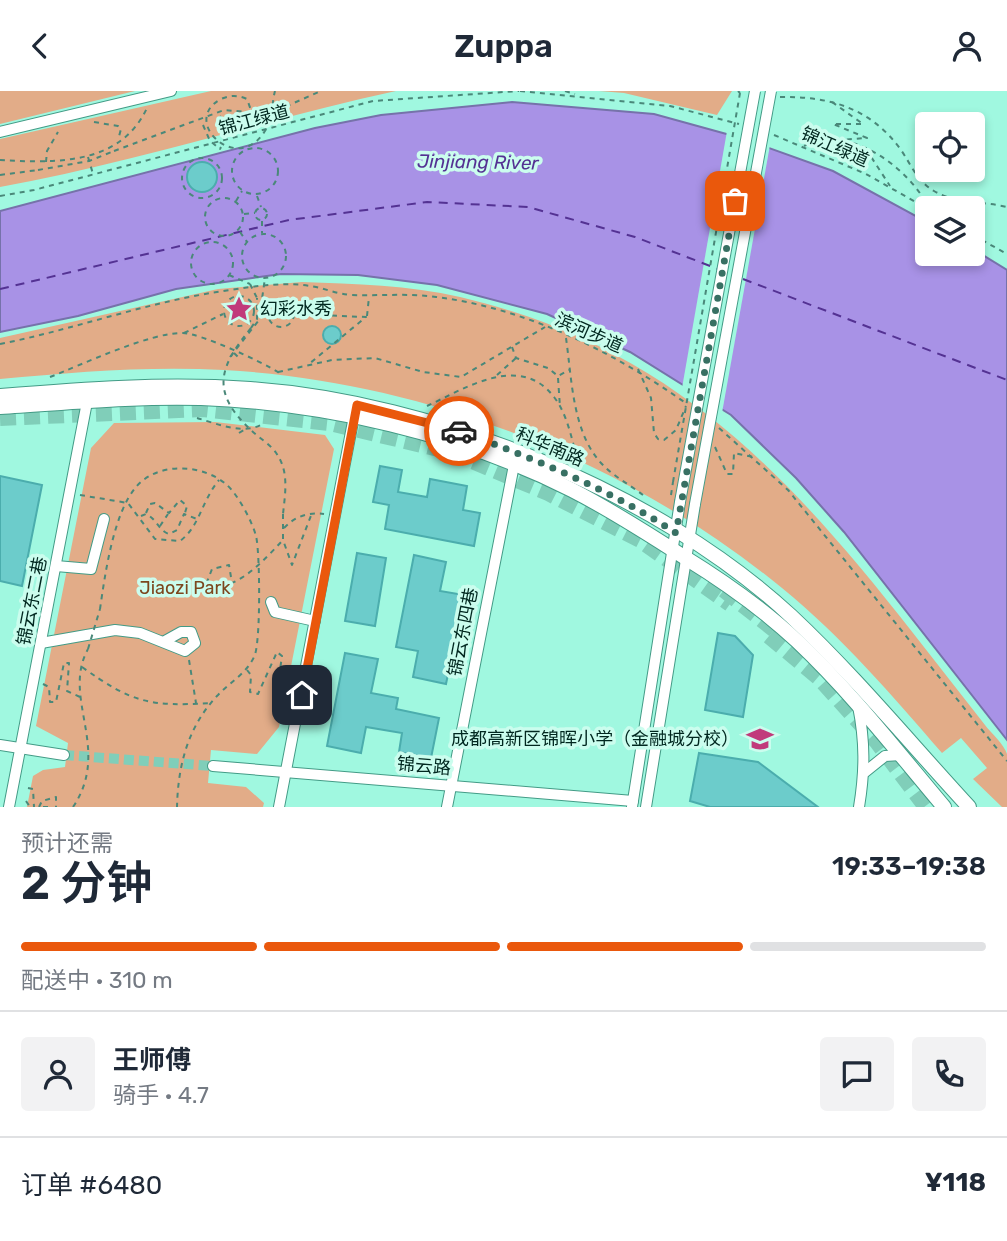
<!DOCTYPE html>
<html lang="zh">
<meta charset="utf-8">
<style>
:root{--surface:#fff;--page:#f2f2f3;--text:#1f2937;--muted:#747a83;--line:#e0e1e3;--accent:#ea580c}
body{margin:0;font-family:Rubik,"Noto Sans SC",sans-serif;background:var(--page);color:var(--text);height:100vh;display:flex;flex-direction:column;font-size:26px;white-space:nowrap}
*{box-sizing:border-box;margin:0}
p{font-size:23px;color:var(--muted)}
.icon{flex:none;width:38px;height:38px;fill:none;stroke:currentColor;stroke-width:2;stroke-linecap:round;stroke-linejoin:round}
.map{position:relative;height:716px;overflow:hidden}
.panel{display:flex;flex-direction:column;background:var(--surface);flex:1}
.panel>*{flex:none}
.controls{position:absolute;left:915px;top:21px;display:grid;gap:14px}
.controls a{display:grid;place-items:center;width:70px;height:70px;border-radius:7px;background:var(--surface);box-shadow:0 4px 10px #0003;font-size:35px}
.pin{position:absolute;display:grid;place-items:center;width:60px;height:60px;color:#fff;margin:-30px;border-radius:14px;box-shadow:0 4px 10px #0006}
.courier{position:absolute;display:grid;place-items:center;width:70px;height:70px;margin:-35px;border:5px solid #ea580c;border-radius:50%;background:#fff;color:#222;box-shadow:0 2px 9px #0007}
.head em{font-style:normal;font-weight:600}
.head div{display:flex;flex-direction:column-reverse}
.head{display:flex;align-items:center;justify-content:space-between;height:119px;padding:0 21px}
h1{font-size:46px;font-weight:600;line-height:52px}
.bar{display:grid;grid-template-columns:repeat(4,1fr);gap:10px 7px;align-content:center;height:84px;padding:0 21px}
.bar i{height:9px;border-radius:5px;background:var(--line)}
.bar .selected{background:var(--accent)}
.bar p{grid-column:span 4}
.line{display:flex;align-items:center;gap:18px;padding:0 21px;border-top:2px solid var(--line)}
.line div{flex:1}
.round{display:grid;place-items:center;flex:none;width:74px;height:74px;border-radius:7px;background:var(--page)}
header{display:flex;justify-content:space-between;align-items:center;height:91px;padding:0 21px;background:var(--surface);font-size:32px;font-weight:600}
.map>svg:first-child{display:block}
</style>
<header><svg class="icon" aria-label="back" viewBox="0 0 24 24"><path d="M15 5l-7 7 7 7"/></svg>Zuppa<svg class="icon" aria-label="person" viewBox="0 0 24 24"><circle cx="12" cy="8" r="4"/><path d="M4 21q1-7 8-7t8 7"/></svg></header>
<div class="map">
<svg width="1007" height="716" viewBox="0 0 1007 716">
<rect width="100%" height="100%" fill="#a0f8e0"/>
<g fill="#e2ac88">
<polygon points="0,0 135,0 0,33"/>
<path d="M211,0H396C263,29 134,72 0,96V48Z"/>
<polygon points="599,0 732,0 717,24 624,2"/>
<path d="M302,191C355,193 409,194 460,206C669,255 786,380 913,542C937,573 961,603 985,634C991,642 1004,653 1007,663C1007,678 1007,700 1007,716H1002L973,688L987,677L961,647L942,662C892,604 842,546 782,497C627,370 425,290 224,279C149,275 75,281 0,288V247L218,198Z"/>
<polygon points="215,331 325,344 334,358 279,636 257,663 211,659 208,692 246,696 264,712 263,716 27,716 33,685 43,679 65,676 68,652 36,635 91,357 114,332"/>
</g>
<polygon fill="#a892e6" stroke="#7672aa" stroke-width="2" points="512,11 654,23 741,47 833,80 927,131 928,163 973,163 973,158 1007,179 1007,649 844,441 796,387 731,324 630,261 547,223 437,194 358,184 281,183 176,198 78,225 0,241 0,120 315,37 381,24"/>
<polygon fill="#a0f8e0" points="727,40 770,54 722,322 682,297"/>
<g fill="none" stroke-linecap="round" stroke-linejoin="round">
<g stroke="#543293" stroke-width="2" stroke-dasharray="9 7" stroke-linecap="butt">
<polyline points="743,188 1007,289"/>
<polyline points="0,198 289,129 427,111 528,116 635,146 718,178"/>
</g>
</g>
<g fill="#6ccccb" stroke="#4badad" stroke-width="2">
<circle cx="202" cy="86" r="15"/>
<circle cx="332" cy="244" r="9"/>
<polygon points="380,375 402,379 398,401 427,406 430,388 467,395 463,419 480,422 474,455 385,438 389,414 373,411"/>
<polygon points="0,385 42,394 22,495 0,490"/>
<polygon points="357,462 386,467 375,535 345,530"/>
<polygon points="414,464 446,471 440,500 464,504 446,593 413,586 418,560 396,556"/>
<polygon points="718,542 735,545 753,564 743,626 705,619"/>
<polygon points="345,562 378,568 371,602 398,607 396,618 439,627 431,667 399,661 402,642 366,636 361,662 327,655"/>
<polygon points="699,662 758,671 818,716 710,716 690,710"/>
</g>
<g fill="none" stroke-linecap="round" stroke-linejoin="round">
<polyline stroke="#80ceb9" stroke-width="10" stroke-dasharray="10 5" stroke-linecap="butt" points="64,664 213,675"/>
<g stroke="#80ceb9" stroke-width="16" stroke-dasharray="16 8" stroke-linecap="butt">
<polyline points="0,327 202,318 330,332 451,361 548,402 640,449 730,513"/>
<polyline points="724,499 786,548"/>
<polyline points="769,545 819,587 877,651 926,716"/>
</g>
<g stroke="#439b86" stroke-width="12">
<g id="minor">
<polyline points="0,41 171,0"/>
<polyline points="56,475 91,478 104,428"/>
<polyline points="271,511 275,521 315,530"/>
<polyline points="41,552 115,539 140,542 185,560 195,552 191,541 181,541 163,551"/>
<path d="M858,615C865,650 865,680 859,716"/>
<polyline points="0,654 64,664"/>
<polyline points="213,675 633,710"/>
<polyline points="865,681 885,665 901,664"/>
<polyline points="9,716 87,311"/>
<polyline points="279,716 355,320"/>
<polyline points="447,716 514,374"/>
<polyline points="632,716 680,411"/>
<polyline points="646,716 695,413"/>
</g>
</g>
<g stroke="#439b86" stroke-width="16">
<g id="major">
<path d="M0,305C83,298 167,292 250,298C434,311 655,399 791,525C854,584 910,652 969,716"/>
<path d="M0,316C66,312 134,305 201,307C326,312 459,342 572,399C611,419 647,442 684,466C723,490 763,518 797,550C851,601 896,659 944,716"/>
</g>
</g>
<g stroke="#4a8879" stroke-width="2" stroke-dasharray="5 5" stroke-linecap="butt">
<polyline points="520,0 670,15 739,33"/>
<polyline points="565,0 575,3"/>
<polyline points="738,0 740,2"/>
<path d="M780,6C829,5 871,17 901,59C912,75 917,90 934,100C957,113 982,110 1007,116"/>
<polyline points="832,11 863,33 833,33 867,47 838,49"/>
<polyline points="94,31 118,35 121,38 118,49"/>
<polyline points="774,44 866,83 928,118"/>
<path d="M804,55C850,32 909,77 929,117"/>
<circle cx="255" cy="80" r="23"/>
<polyline points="866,58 890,95"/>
<polyline points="114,60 224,19 258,22 287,15 321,0"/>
<polyline points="88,66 93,83"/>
<circle cx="202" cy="87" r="20"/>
<path d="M0,69C54,72 120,75 147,17"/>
<polyline points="46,71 47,60 58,41"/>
<polyline points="0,84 38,79"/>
<polyline points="0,105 34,99 373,10 519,0"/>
<polyline points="257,105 261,116"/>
<circle cx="224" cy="126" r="19"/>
<polyline points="236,110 242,100"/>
<circle cx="261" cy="123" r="6"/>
<polyline points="244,123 255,122"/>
<polyline points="262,130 262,142"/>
<polyline points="240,141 247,151"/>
<circle cx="264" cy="165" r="22"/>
<polyline points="973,144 1007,163"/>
<circle cx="212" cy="172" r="21"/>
<polyline points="229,184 250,193"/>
<circle cx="239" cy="220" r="15"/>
<circle cx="281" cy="223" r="13"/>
<polyline points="259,221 271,222"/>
<polyline points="323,222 328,204"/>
<polyline points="292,223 366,226 309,273"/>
<polyline points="367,225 369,206"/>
<polyline points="251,237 257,228 257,207"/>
<polyline points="184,242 223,223"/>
<path d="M566,247C572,288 572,344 604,375C615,386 630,394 643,404"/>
<path d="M0,253C71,239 139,214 211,202C244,197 283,189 316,196C329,199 338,203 352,204C380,205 408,202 436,206C526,217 614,261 687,313"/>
<polyline points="512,256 516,267 548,277 558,285 569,279"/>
<polyline points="234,262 238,266 241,263"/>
<polyline points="638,278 651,307 654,342 658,348 664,349 676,339 686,315"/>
<polyline points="278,281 332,269 375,267 423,281 461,286 545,236"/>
<polyline points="497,284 516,267"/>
<path d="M50,286C81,274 151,241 183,242C202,243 260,270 278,281L277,286"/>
<polyline points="558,287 560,316"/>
<path d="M427,315C464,298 520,261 554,306C568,324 572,350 578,371"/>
<path d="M197,327C218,333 245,345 264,332"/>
<polyline points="719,337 788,399 1007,670"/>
<polyline points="715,356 727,383 733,383 734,362 753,366"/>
<path d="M80,404L128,412L155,448L180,450C200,435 201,411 219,389"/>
<polyline points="671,404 673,391"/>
<polyline points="146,422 150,413 155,412 169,422 180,409 187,415 185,422"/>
<polyline points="283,423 283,449 292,474 312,422"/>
<path d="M141,425L146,423C157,428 159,440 169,443L177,439L184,423L197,428"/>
<polyline points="160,435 168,423"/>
<path d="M284,437C295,425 309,421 324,423"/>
<path d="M231,486L229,474L212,478L207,491L212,496C240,497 265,468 283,449"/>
<path d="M100,518C105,484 113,423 136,396C157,371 202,372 227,394C238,404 252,430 256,445C260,460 261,554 254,566C246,583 230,591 218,604C188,635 178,674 177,716"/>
<polyline points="189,569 196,612"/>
<path d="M82,576C131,611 149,616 210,612"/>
<polyline points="247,579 251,584 250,601 258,603 277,561 282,565 279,586 292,596"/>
<polyline points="43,593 49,596 50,611 56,611 64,572 69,572 67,600 80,606"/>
<polyline points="28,697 33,698 34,716"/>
<polyline points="26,710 30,716"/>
<polyline points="39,716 42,710 56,706 56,716"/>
<polyline points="43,716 50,716"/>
<path d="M73,716C112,658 61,607 88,558"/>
</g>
<use href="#minor" stroke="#fff" stroke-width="10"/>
<use href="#major" stroke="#fff" stroke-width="14"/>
<g stroke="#439b86" stroke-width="12" stroke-linecap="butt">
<g id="minor-bridge">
<polyline points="680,411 755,0"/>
<polyline points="695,413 771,0"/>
</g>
</g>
<g stroke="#4a8879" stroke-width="2" stroke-dasharray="5 5" stroke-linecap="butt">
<path d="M220,25L227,35H244L252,22L247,8C238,4 230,4 221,8C177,31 244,91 269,32C273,22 272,11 275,0"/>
<polyline points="203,34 210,50 220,58 221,56"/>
<polyline points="38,79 89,70 114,60"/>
<polyline points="250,193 257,207"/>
<path d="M251,237C219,276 210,301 251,339C259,347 273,355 278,365C289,382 285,404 283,423"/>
<polyline points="230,266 259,229 265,187"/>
<polyline points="239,342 247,337"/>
<polyline points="673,391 740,2"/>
<polyline points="88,558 100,518"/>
</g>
<use href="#minor-bridge" stroke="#fff" stroke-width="10"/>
</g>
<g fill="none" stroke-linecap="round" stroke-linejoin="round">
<path stroke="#387063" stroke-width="7" stroke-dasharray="0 12.6" d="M459,340C535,368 609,398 676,442L735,110"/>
<polyline stroke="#ea580c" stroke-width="9" points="302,604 357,314 459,340"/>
</g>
<defs>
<g id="sight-bare" transform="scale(2.1)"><path d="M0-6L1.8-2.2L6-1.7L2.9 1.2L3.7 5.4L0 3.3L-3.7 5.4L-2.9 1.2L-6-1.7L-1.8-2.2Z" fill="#c13a7b" stroke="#cbfdee" stroke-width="2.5" paint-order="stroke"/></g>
<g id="school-bare" transform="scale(2.1)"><path d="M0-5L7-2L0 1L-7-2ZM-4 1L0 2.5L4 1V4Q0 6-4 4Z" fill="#c13a7b" stroke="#cbfdee" stroke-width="2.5" paint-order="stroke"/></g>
</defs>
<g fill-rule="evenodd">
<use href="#sight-bare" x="239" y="218"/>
<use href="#school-bare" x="760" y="648"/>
</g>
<g text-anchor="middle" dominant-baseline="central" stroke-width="7" stroke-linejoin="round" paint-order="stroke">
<g font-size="18" fill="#00271f" stroke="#cbfdee">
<text transform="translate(254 29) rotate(-15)">锦江绿道</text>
<text transform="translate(835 56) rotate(24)">锦江绿道</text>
<text transform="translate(589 242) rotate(24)">滨河步道</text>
<text transform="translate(550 356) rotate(23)">科华南路</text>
<text transform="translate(32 510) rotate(-79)">锦云东二巷</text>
<text transform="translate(463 541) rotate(-79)">锦云东四巷</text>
<text transform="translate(424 675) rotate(5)">锦云路</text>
</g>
<g font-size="18" fill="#00271f" stroke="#cbfdee" text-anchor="start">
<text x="260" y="218">幻彩水秀</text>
<text x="739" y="648" text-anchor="end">成都高新区锦晖小学（金融城分校）</text>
</g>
<g font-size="18" fill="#7c471e" stroke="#cbfdee">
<text x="185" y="497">Jiaozi Park</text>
</g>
<g font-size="19" font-style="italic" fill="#543293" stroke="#cbfdee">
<text transform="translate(478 71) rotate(1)">Jinjiang River</text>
</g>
</g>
</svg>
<div class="controls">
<a><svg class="icon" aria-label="locate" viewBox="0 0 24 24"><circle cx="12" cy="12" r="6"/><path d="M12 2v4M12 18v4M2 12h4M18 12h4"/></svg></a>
<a><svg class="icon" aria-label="layers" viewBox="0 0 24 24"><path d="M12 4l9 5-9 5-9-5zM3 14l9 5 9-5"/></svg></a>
</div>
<div class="pin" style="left:735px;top:110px;background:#ea580c"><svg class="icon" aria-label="bag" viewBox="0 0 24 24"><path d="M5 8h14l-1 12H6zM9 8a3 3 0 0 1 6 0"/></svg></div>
<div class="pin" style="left:302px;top:604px;background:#1f2937"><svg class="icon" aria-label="home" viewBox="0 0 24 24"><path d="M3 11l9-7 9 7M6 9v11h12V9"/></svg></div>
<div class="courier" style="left:459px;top:340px"><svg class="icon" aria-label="car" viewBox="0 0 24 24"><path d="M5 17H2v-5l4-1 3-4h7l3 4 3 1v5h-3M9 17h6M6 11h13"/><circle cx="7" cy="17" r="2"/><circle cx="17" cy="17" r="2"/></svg></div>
</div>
<section class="panel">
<div class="head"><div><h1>2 分钟</h1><p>预计还需</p></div><em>19:33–19:38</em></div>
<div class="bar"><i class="selected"></i><i class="selected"></i><i class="selected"></i><i></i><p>配送中 · 310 m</p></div>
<div class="line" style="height:126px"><a class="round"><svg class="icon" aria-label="person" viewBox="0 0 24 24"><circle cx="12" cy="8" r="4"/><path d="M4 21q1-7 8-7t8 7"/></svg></a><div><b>王师傅</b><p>骑手 · 4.7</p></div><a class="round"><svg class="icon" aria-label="chat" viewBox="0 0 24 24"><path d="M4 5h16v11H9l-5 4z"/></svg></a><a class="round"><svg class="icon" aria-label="phone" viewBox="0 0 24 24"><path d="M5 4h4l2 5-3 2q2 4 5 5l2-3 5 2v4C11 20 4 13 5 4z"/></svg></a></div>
<div class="line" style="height:91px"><div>订单 #6480</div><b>¥118</b></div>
</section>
